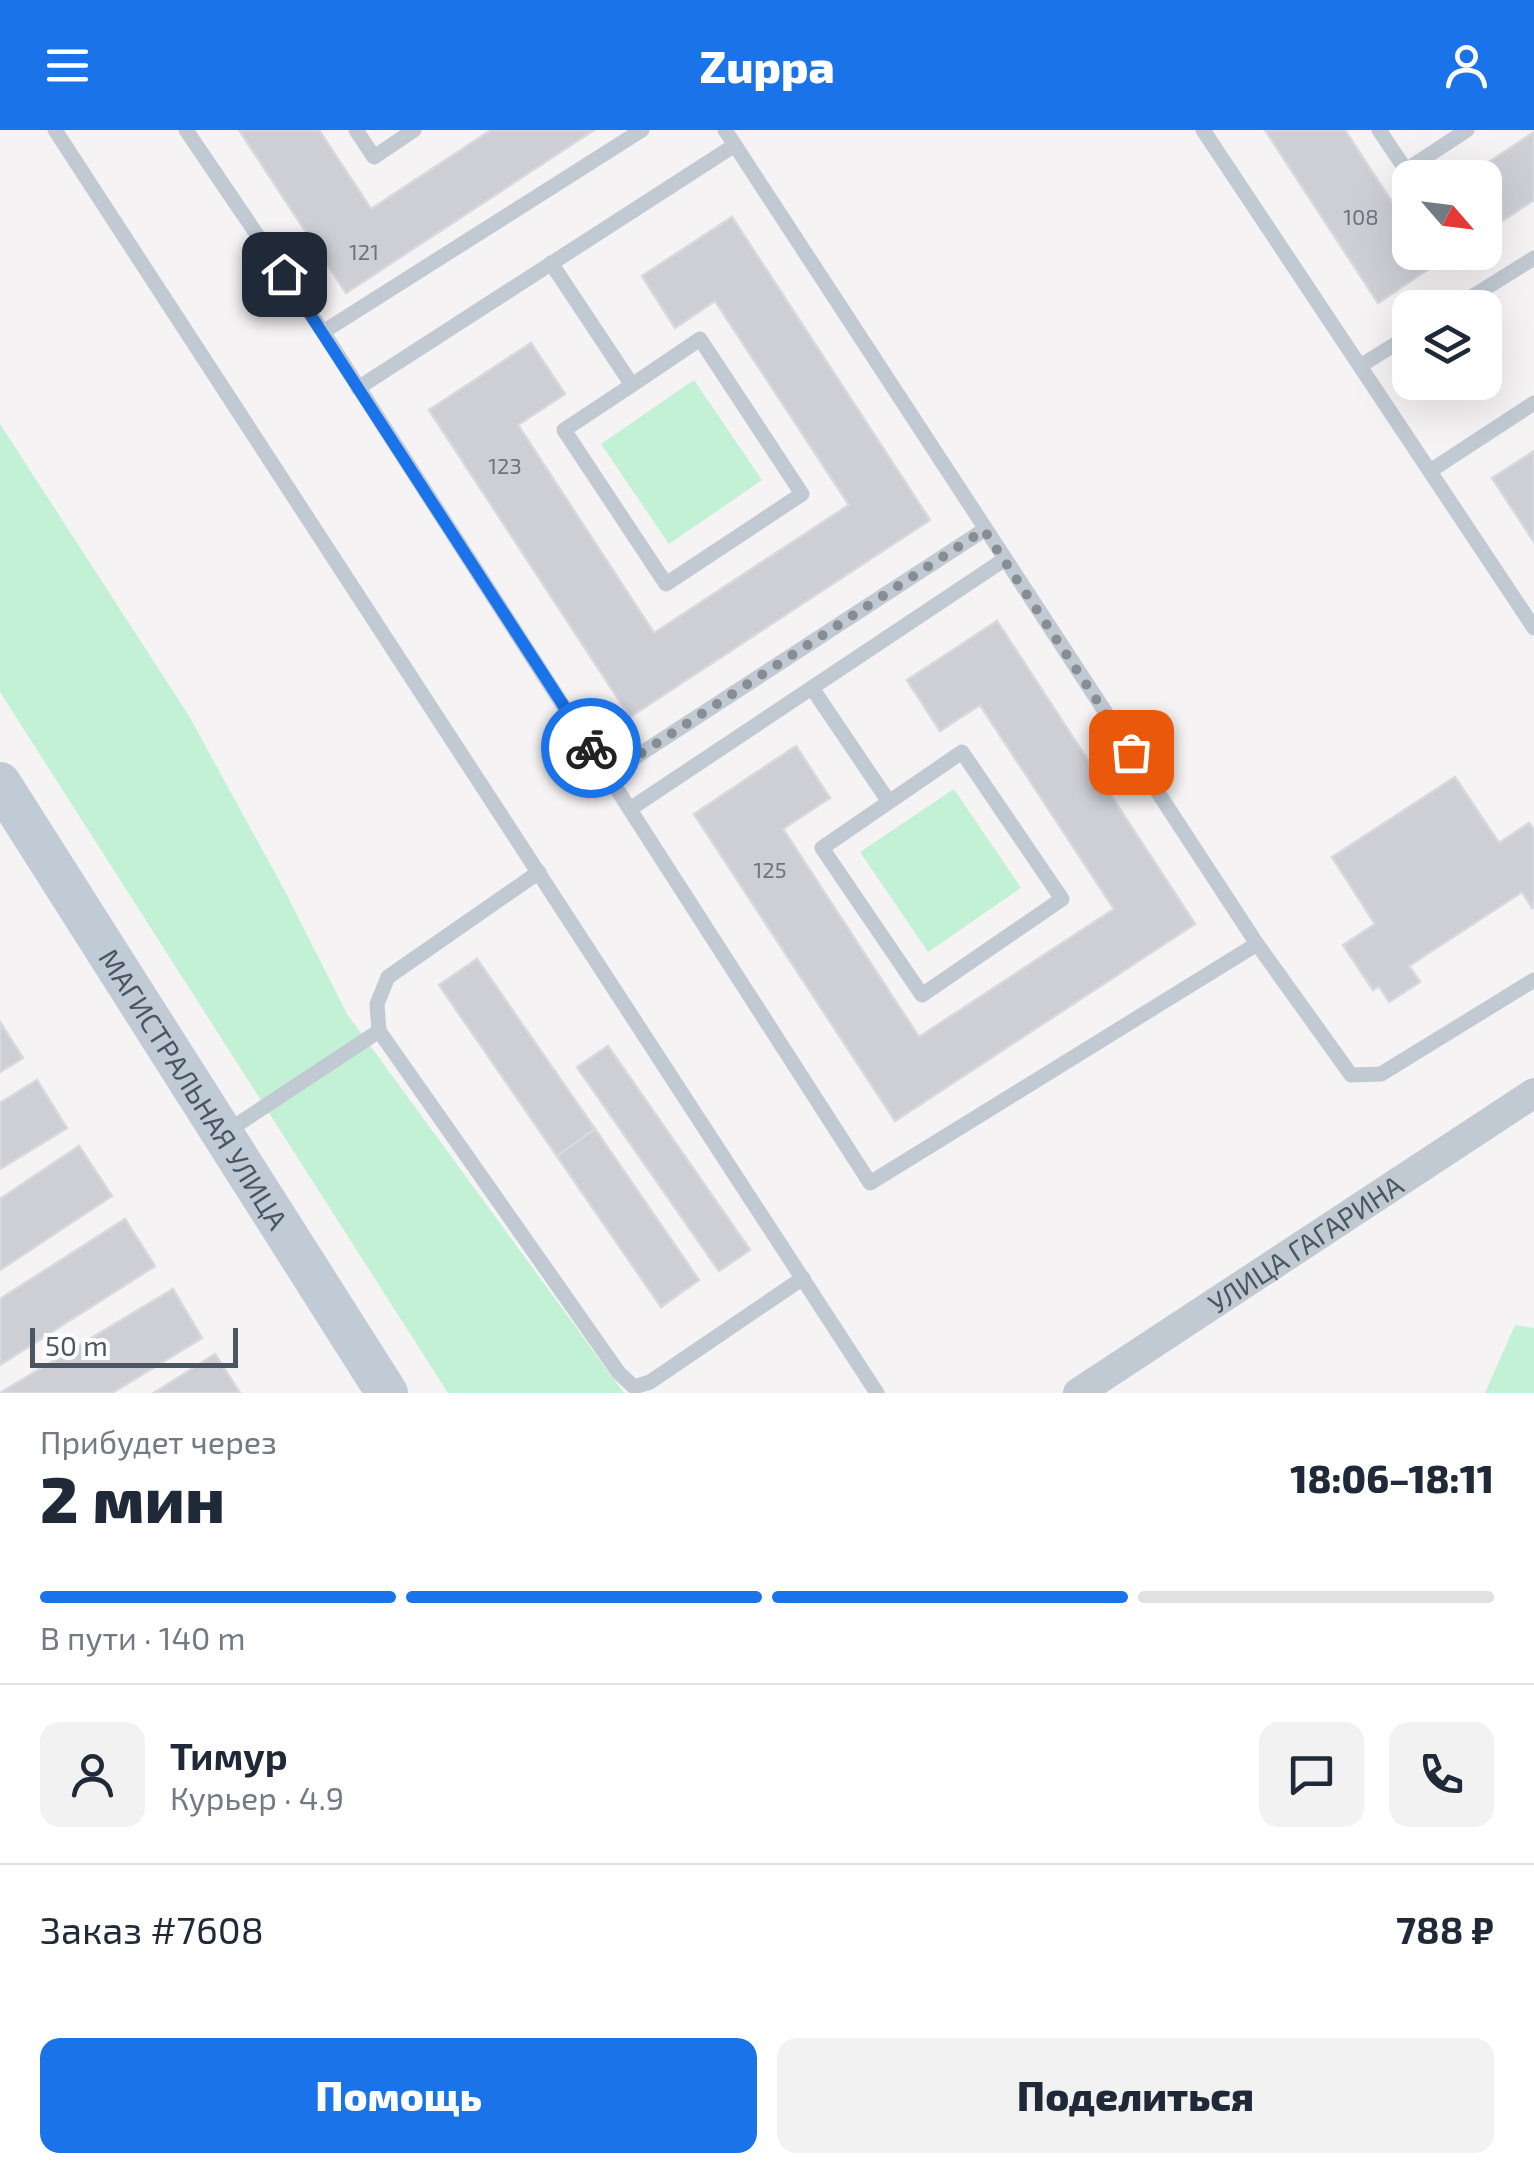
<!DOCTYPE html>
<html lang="ru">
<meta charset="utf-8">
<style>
:root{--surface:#fff;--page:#f2f2f3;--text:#1f2937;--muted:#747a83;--line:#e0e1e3;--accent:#1a73e8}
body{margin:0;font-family:"Exo 2",sans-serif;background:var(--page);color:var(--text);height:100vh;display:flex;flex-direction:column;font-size:38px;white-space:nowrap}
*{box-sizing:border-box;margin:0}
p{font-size:32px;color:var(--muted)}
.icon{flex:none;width:55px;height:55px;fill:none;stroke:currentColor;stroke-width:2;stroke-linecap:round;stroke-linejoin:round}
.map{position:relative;height:1263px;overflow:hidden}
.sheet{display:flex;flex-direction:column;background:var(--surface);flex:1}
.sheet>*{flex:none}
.needle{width:65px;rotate:118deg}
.buttons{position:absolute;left:1392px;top:30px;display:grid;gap:20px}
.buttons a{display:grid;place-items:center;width:110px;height:110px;border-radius:20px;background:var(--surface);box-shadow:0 10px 40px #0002;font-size:50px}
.scale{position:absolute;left:30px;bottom:25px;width:208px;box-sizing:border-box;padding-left:10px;border:5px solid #4a5661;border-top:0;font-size:28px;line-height:35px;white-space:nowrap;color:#4a5661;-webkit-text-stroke:8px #fff;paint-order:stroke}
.pin{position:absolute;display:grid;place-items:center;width:85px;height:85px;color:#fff;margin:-42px;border-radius:20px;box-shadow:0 5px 15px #0006}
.courier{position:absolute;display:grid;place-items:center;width:100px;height:100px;margin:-50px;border:8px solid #1a73e8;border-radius:50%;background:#fff;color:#222;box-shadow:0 2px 12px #0007}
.headline em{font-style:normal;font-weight:800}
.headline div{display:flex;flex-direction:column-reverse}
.headline{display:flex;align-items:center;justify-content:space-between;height:170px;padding:0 40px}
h1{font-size:65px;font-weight:800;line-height:75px}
.bar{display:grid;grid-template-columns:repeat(4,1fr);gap:15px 10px;align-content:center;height:120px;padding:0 40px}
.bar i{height:12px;border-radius:8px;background:var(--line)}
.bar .on{background:var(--accent)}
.bar p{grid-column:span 4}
.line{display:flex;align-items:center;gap:25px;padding:0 40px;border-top:2px solid var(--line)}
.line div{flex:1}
.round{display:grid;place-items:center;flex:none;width:105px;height:105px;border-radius:20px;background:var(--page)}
.cta{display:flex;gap:20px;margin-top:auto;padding:20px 40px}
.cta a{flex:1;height:115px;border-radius:20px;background:var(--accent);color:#fff;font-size:40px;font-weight:800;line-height:115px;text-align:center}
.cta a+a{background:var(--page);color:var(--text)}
header{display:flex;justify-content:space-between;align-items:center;height:130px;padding:0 40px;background:var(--accent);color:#fff;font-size:45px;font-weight:800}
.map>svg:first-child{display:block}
</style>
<header><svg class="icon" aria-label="menu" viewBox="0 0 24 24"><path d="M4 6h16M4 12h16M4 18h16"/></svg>Zuppa<svg class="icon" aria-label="person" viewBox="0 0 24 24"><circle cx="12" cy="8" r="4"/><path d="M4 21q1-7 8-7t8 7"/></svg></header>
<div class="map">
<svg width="1534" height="1263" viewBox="0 0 1534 1263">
<rect width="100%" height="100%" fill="#f5f3f3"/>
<g fill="#c3f1d5">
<polygon points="694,250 762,350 669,414 601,314"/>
<polygon points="0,294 189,586 287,765 347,884 624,1263 448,1263 0,562"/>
<polygon points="954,659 1021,758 928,822 860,722"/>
<polygon points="1515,1195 1534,1198 1534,1263 1485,1263"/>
</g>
<g fill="#cdcfd5" stroke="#d7d9de" stroke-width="2.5">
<polygon points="239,0 319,0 371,79 491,0 594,0 346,163"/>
<polygon points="1265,0 1345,0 1403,89 1410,84 1410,122 1454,122 1378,173"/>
<polygon points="1534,2 1534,70 1485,102 1485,48 1465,48"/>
<polygon points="732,87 930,390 630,587 429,280 531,213 565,264 518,295 654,503 849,375 715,171 675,198 642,146"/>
<polygon points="1534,321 1534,412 1492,348"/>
<polygon points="997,491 1195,794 895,991 694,684 796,616 830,668 783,699 919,907 1114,779 980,575 940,601 907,550"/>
<polygon points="1455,647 1499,713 1529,693 1534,700 1534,776 1532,778 1522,762 1409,836 1420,852 1389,872 1379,856 1373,860 1343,815 1375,794 1332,727"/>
<polygon points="477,829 595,999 557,1026 439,855"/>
<polygon points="0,892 23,928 0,942"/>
<polygon points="608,916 750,1120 719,1141 577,937"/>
<polygon points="37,950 67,998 0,1039 0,973"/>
<polygon points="595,999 699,1150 661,1177 557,1026"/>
<polygon points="79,1016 112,1066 0,1140 0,1069"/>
<polygon points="125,1089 155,1136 0,1235 0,1169"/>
<polygon points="173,1159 202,1208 112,1263 0,1263"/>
<polygon points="215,1224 240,1263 154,1263"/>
</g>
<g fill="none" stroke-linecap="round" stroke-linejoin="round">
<g stroke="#c1cad2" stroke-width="15">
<polyline points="55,0 877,1263"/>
<polyline points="186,0 323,202 870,1053 1257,814"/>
<polyline points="356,0 374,27 414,0"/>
<polyline points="725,0 1257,814 1351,945 1381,944 1534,850"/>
<polyline points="1203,0 1534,498"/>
<polyline points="1379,0 1406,40 1467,0"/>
<polyline points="551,133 632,255 700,209 802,364 666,454 564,300 632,255"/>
<polyline points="1454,178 1534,128"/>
<polyline points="323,202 642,0"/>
<polyline points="1360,236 1410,205"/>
<polyline points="358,258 735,15"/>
<polyline points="1430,341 1534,273"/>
<polyline points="812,558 889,672 962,622 1062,769 922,865 822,718 889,672"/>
<polyline points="608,645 984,400"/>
<polyline points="630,679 1005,429"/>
<polyline points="379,901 619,1243 634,1257 650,1252 803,1148"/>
<polyline points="226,1002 379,901 377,874 388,847 539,742"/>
</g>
<path stroke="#c1cad2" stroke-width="30" id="s1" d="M1078,1263L1534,963"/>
<path stroke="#c1cbd6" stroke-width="42" id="s2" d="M0,653L387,1263"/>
</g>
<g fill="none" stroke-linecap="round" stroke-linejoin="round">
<polyline stroke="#868d94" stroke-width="10" stroke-dasharray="0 18" points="591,618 608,645 984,400 1131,622"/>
<polyline stroke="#1a73e8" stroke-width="12" points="284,144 591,618"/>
</g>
<g text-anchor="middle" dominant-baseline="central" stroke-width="8" stroke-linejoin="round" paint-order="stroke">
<g font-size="22" fill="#6b747e">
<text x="1361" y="86">108</text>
<text x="364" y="121">121</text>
<text x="505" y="335">123</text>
<text x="770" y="739">125</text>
</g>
<g font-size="28" fill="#4a5661" stroke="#fff">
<text stroke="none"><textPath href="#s2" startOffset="362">МАГИСТРАЛЬНАЯ УЛИЦА</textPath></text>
<text stroke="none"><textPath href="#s1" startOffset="272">УЛИЦА ГАГАРИНА</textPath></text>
</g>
</g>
</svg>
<div class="buttons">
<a><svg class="needle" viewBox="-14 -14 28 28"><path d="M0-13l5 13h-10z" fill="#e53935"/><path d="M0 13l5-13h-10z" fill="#747a83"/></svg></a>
<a><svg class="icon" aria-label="layers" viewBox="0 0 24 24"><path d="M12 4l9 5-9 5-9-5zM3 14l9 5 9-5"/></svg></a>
</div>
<div class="scale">50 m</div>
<div class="pin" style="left:1131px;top:622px;background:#ea580c"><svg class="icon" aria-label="bag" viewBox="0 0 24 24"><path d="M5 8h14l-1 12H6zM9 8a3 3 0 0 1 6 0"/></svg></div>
<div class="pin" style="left:284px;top:144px;background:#1f2937"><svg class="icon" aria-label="home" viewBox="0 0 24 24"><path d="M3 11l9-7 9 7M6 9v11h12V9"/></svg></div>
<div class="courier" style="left:591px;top:618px"><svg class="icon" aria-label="bike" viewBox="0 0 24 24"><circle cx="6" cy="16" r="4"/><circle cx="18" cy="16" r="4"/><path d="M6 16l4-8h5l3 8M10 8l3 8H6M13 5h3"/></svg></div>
</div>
<section class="sheet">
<div class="headline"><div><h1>2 мин</h1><p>Прибудет через</p></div><em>18:06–18:11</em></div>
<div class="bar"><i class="on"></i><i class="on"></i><i class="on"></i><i></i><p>В пути · 140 m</p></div>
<div class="line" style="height:180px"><a class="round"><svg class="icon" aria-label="person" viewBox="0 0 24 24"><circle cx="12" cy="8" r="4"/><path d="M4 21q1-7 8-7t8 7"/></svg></a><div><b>Тимур</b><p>Курьер · 4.9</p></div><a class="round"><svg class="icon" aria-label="chat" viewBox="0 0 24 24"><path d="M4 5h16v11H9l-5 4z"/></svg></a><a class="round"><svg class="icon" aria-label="phone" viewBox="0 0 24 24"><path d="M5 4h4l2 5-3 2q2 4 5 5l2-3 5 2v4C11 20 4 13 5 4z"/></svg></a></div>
<div class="line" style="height:130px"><div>Заказ #7608</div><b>788 ₽</b></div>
<div class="cta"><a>Помощь</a><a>Поделиться</a></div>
</section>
